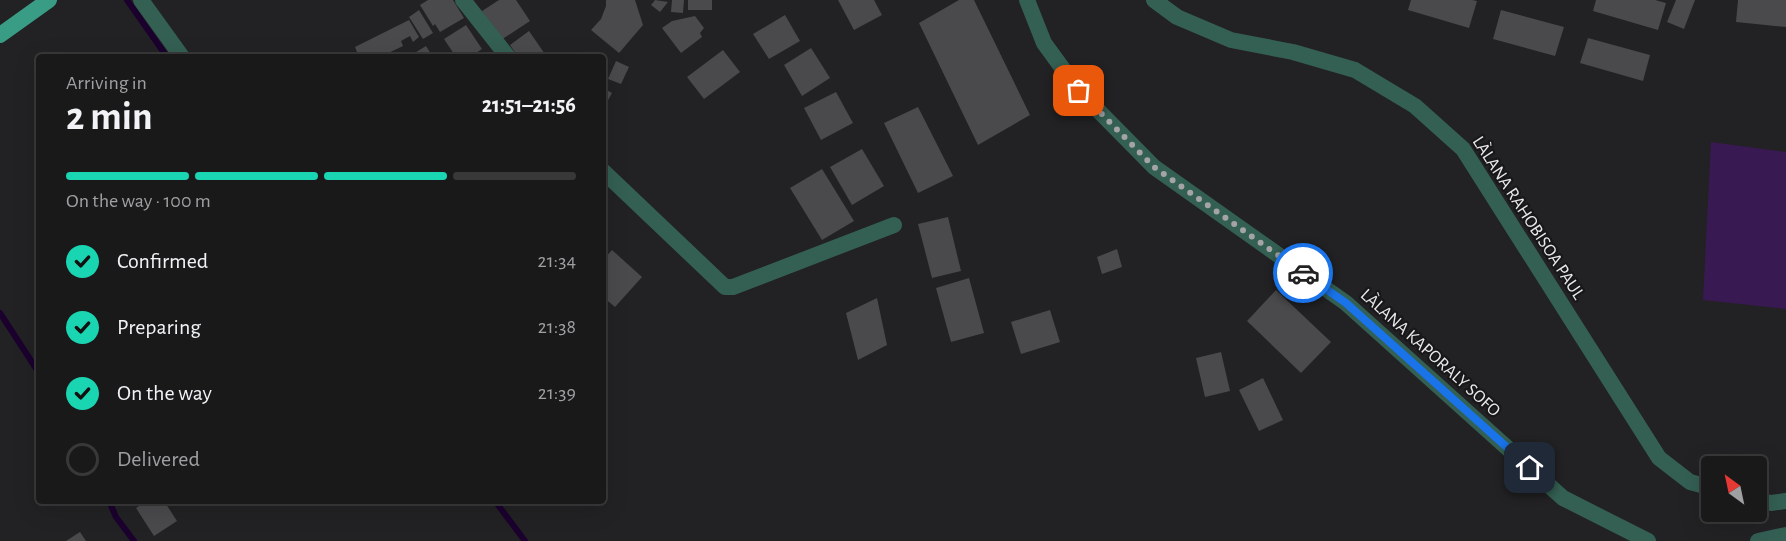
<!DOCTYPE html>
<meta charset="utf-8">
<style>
:root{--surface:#1a191a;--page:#272627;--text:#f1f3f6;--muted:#9fa0a2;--line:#383839;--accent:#1ad5b2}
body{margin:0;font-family:"Alegreya Sans",sans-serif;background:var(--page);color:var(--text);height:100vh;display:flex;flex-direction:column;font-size:22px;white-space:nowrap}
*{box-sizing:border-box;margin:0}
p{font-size:20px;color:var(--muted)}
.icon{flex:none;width:33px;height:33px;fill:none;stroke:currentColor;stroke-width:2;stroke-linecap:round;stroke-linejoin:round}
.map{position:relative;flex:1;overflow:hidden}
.sheet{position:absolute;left:36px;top:54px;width:570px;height:450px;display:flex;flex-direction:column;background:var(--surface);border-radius:6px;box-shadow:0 6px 24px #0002,0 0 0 2px var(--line)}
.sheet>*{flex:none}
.needle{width:39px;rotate:327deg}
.tools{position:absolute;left:1701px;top:456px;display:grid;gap:12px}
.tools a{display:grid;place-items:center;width:66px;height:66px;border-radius:6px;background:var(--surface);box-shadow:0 6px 24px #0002,0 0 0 2px var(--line);font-size:30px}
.pin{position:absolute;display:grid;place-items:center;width:51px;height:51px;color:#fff;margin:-26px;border-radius:12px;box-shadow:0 3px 9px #0006}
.courier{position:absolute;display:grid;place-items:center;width:60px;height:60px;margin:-30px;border:4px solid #1a73e8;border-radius:50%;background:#fff;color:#222;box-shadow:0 2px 8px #0007}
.headline em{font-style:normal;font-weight:700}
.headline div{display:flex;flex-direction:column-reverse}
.headline{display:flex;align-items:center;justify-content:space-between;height:102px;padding:0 30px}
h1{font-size:39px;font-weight:700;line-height:45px}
.bar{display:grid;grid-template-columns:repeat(4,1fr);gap:9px 6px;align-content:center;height:72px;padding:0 30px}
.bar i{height:8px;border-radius:4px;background:var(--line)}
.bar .current{background:var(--accent)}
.bar p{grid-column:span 4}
ol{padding:0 30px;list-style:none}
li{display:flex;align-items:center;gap:18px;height:66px}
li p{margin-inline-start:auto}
li .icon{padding:6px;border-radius:50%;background:var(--accent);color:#111;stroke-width:4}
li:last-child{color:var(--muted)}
li i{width:33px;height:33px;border:3px solid var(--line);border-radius:50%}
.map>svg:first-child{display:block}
</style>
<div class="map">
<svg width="1786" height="541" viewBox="0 0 1786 541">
<rect width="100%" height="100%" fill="#222123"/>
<polygon fill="#391952" points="1711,142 1786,152 1786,309 1703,300"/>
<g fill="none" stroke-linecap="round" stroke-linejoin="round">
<g stroke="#1b002e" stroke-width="6">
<polyline points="127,0 167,57"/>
<polyline points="0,313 39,373"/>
<polyline points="109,501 116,517 134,541"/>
<polyline points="495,501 525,541"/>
</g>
</g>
<g fill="#4a494c">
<polygon points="428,0 453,0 464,18 440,32 435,24 433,26 420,5"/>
<polygon points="499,0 516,0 530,21 501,40 482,11"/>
<polygon points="606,0 635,0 643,25 619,53 591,30 601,19 606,6"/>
<polygon points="655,0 668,2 660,12 651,5"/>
<polygon points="672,0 684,0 683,13 671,12"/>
<rect x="688" y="0" width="24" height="10"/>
<polygon points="838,0 874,0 882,15 854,30"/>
<polygon points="959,0 974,0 1030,115 978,145 919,23"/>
<polygon points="1411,0 1472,0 1477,1 1469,28 1408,10"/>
<polygon points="1596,0 1655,0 1666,3 1658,30 1593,11"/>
<polygon points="1676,0 1695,0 1684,29 1667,22"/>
<polygon points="1738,0 1786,0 1786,27 1736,22"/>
<polygon points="419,10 433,33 423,39 409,17"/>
<polygon points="1501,10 1564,27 1555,56 1493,39"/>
<polygon points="785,15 800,41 769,59 753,34"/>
<polygon points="695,16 704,28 700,33 702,37 681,53 662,28 672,21"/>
<polygon points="409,20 419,37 413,42 410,36 401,41 403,46 380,57 359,57 355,47"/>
<polygon points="466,25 482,49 470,57 456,57 444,39"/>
<polygon points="529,31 547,57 518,57 510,45"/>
<polygon points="1588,38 1650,55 1643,81 1580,63"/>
<polygon points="426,46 433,57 415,57 413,54"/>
<polygon points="811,48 830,78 802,96 784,65"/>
<polygon points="723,50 740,72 704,99 687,77"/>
<polygon points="616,61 629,67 621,84 608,79"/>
<polygon points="603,88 612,93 603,109"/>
<polygon points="836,92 853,123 821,140 804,108"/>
<polygon points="918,107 953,176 918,193 884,123"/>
<polygon points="862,149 884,186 852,205 830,167"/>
<polygon points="822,169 854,221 822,240 790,188"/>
<polygon points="948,217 961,271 932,278 918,224"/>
<polygon points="1117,249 1122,267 1102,274 1097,257"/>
<polygon points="612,250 642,277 615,307 603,297 603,260"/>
<polygon points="969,278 984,333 951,342 936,288"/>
<polygon points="1276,290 1331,342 1301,373 1247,321"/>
<polygon points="877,298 887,345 858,360 846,313"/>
<polygon points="1050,310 1060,342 1021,354 1011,322"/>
<polygon points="1221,352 1230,391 1205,397 1196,358"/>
<polygon points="1263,378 1283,420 1259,431 1239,390"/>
<polygon points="147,501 164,501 177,521 154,536 136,508"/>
<polygon points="80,532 86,541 66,541"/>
</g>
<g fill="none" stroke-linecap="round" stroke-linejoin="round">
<g stroke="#345f53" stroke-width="16">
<polyline points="141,0 182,57"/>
<polyline points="463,0 508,57"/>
<polyline points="1027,0 1044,43 1079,91 1154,167 1346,303 1563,498 1648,541"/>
<polyline points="1154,0 1177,17 1231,40 1293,52 1355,70 1415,106 1463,149 1659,458 1690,482 1712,488"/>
<polyline points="603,171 725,287 733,287 894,225"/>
<polyline points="1756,500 1771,503 1786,501"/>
</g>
<polyline stroke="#345f53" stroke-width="16" points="1758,541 1786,535"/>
<polyline stroke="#399c85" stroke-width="16" points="0,35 49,0"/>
</g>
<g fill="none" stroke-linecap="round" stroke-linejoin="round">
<polyline stroke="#a4a3a5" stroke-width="6" stroke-dasharray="0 10.8" points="1079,91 1154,167 1303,273"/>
<polyline stroke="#1a73e8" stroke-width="8" points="1303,273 1346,303 1530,468"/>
</g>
<g text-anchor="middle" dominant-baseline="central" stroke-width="4.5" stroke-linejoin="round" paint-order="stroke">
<g font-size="18" fill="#eae9eb" stroke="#18171a">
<text transform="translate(1528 218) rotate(57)">LÀLANA RAHOBISOA PAUL</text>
<text transform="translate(1430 353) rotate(42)">LÀLANA KAPORALY SOFO</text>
</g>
</g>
</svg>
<div class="tools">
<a><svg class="needle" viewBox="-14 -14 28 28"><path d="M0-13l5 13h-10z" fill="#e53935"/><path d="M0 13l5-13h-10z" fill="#9fa0a2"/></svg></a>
</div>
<div class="pin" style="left:1079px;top:91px;background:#ea580c"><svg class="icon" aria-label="bag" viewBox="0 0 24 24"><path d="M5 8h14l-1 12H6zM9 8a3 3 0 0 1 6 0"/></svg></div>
<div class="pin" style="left:1530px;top:468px;background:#1f2937"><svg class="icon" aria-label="home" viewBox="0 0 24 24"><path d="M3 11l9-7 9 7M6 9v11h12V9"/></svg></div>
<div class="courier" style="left:1303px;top:273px"><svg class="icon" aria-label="car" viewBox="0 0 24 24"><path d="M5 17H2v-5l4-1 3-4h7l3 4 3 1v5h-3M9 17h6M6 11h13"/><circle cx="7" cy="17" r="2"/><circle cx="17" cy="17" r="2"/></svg></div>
<section class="sheet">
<div class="headline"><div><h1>2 min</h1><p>Arriving in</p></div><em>21:51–21:56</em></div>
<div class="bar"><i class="current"></i><i class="current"></i><i class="current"></i><i></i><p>On the way · 100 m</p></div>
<ol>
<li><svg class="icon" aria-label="check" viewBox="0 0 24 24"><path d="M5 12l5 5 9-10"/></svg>Confirmed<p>21:34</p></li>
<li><svg class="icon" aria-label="check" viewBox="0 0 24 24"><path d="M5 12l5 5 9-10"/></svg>Preparing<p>21:38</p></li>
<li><svg class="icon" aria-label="check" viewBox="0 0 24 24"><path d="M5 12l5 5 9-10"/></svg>On the way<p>21:39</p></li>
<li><i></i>Delivered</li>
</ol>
</section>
</div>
